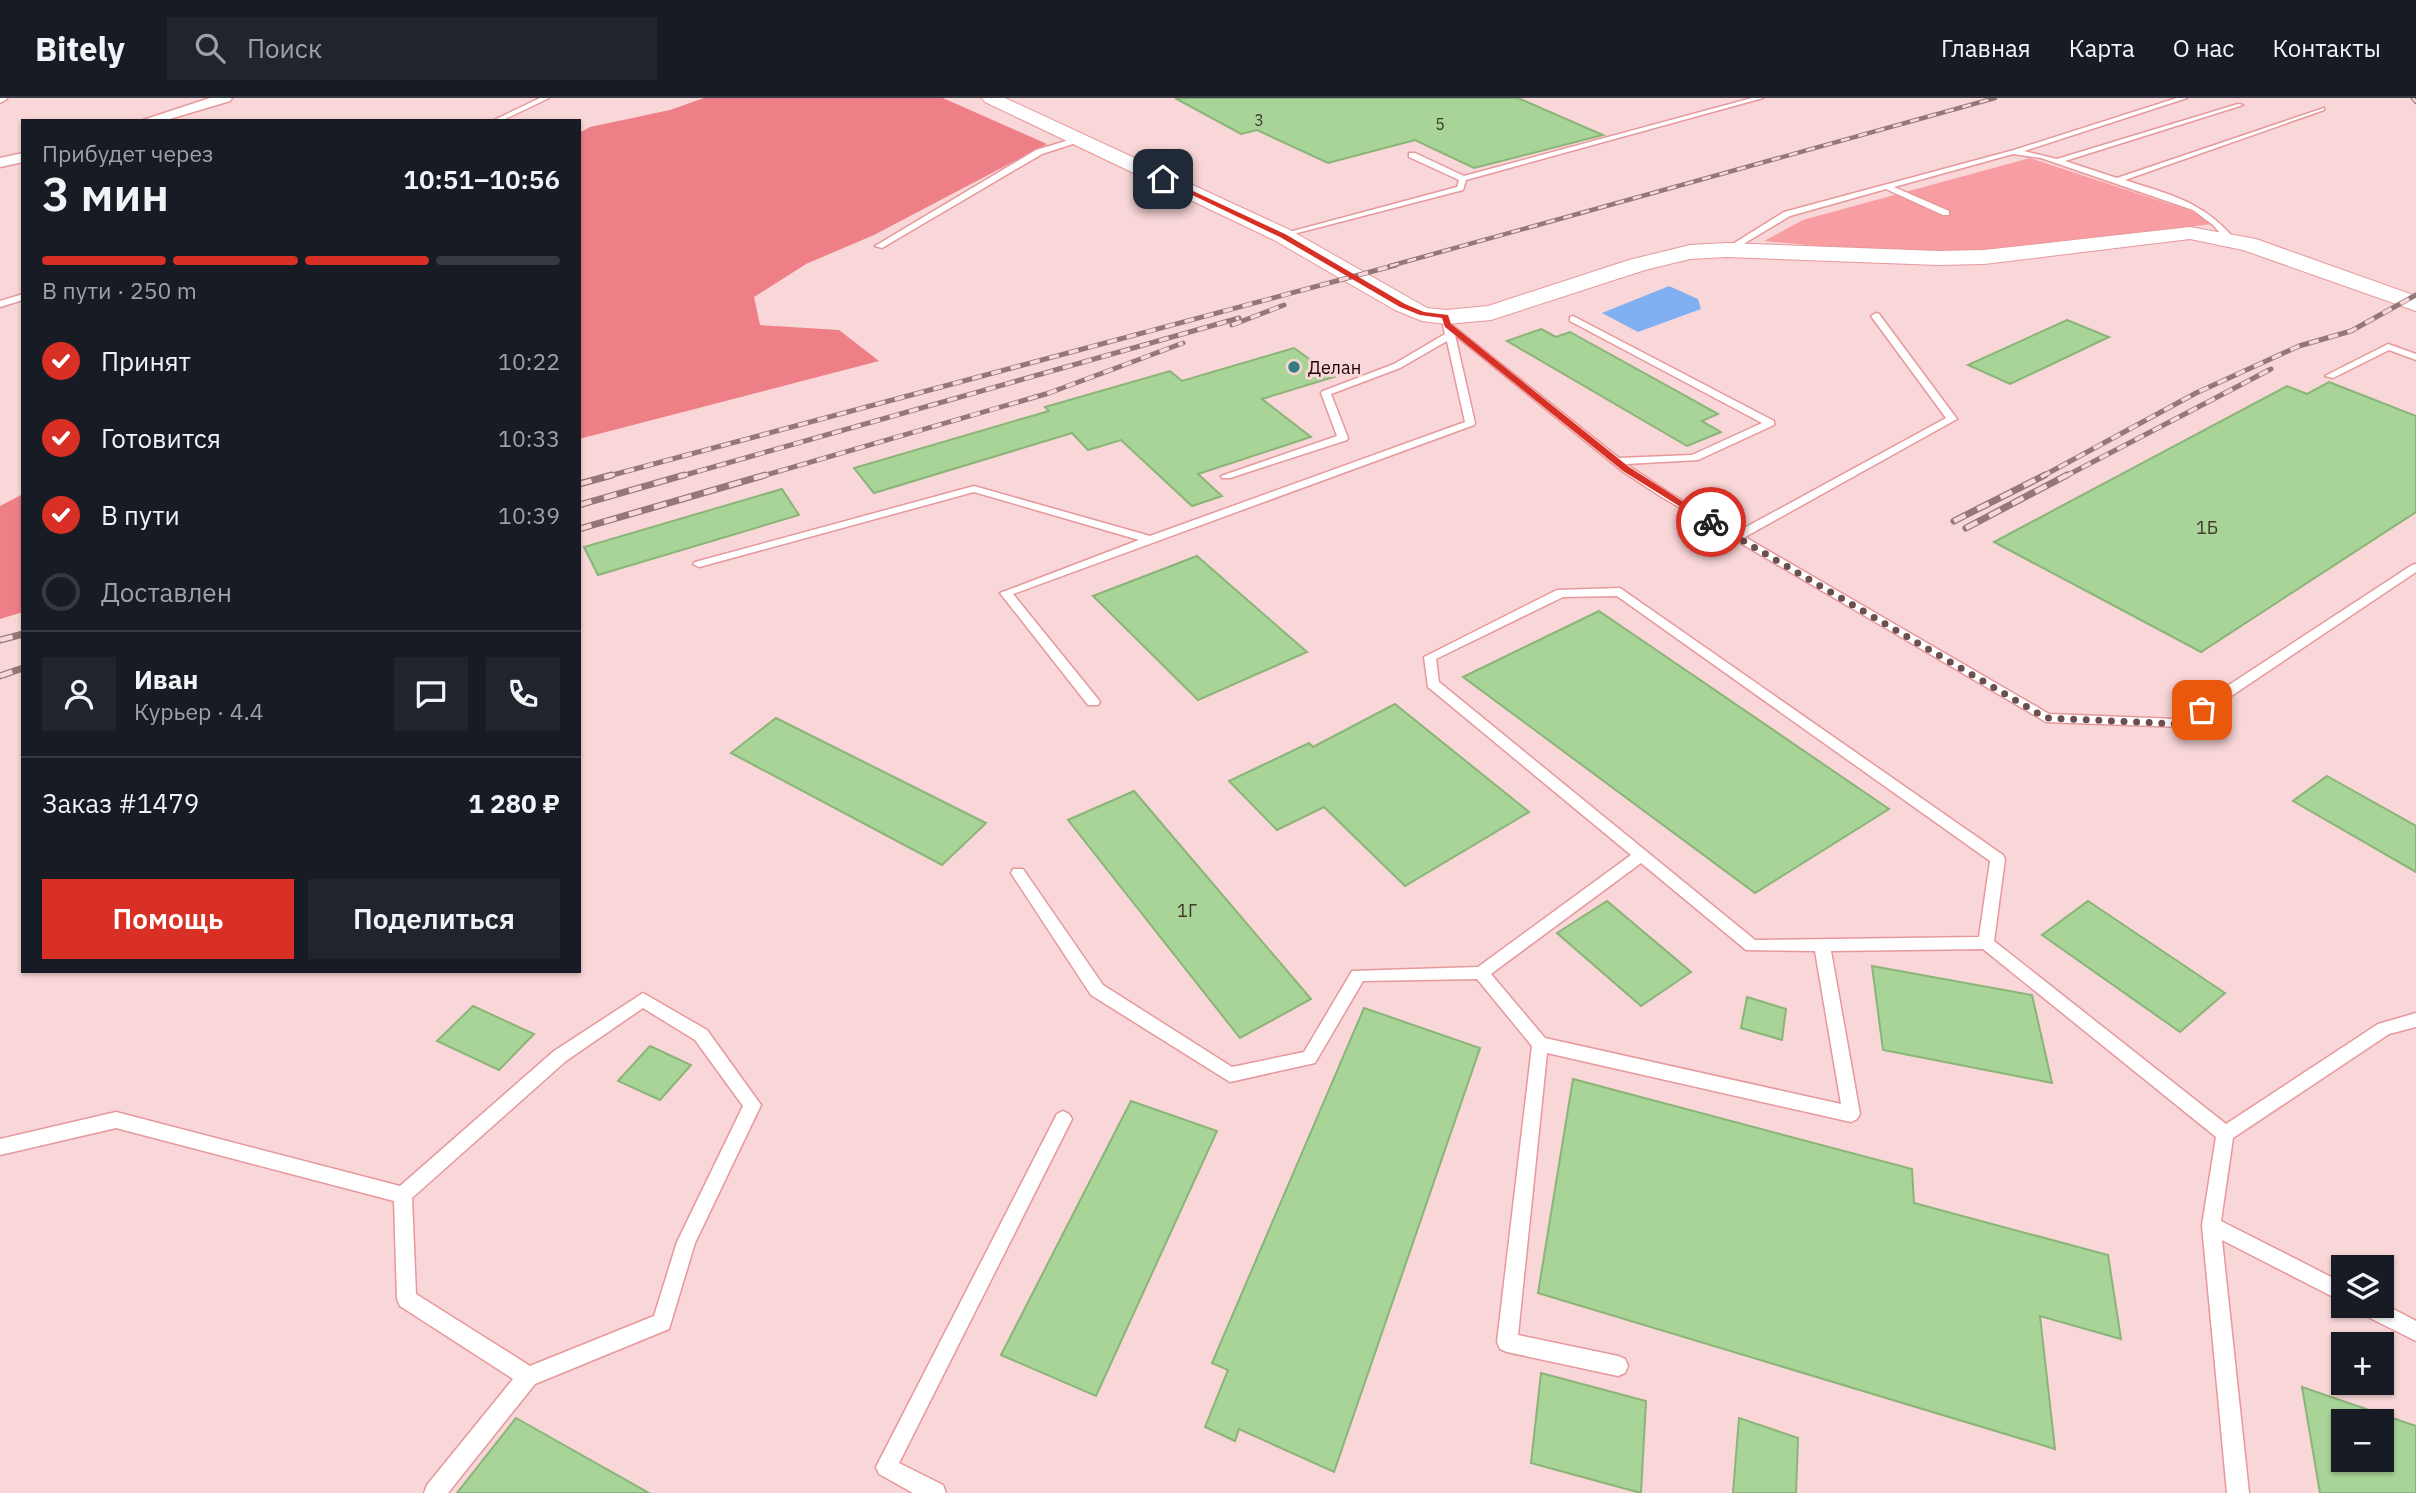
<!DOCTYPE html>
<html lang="ru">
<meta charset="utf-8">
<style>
:root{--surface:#171b24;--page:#20242c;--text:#f1f3f6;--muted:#9ea1a6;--line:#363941;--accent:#d93025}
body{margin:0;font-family:"IBM Plex Sans",sans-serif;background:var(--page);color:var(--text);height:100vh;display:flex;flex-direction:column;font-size:26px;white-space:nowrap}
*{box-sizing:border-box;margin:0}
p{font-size:23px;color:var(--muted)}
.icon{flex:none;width:38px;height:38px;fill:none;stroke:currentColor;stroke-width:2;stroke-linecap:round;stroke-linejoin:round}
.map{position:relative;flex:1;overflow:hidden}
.panel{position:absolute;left:21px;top:21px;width:560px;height:854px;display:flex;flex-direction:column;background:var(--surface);border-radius:0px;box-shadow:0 2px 5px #0004}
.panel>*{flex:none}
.controls{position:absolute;left:2331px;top:1157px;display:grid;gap:14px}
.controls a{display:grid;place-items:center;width:63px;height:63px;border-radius:0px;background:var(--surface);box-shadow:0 2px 5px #0004;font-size:35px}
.pin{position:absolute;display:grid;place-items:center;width:60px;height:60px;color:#fff;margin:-30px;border-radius:14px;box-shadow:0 4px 10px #0006}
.courier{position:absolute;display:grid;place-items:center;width:70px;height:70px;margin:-35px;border:5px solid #d93025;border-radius:50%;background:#fff;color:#222;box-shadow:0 2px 9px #0007}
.summary em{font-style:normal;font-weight:600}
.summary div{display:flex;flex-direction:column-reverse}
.summary{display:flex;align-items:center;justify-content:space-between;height:119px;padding:0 21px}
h1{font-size:46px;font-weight:600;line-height:52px}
.bar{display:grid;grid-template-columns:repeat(4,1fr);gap:10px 7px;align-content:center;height:84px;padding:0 21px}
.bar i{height:9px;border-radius:5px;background:var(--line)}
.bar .on{background:var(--accent)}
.bar p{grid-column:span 4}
.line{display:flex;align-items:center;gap:18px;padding:0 21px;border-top:2px solid var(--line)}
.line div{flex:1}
.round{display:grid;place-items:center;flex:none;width:74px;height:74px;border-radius:0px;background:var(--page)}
ol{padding:0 21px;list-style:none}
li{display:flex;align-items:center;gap:21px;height:77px}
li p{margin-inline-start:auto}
li .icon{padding:7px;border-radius:50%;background:var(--accent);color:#fff;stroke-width:4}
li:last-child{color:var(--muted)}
li i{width:38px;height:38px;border:4px solid var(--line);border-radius:50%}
.cta{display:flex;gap:14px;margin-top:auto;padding:14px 21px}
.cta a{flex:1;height:80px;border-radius:0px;background:var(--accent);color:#fff;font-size:28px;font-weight:600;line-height:80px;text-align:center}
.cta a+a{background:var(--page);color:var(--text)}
header{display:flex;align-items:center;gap:42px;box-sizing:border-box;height:98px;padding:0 35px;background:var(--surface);border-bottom:2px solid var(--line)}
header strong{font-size:33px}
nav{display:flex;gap:38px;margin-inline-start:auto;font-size:24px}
.search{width:490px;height:63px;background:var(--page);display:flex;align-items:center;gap:18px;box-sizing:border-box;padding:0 24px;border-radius:0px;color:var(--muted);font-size:26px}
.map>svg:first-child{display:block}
</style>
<header>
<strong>Bitely</strong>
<div class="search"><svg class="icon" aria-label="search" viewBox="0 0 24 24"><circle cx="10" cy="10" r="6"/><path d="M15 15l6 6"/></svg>Поиск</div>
<nav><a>Главная</a><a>Карта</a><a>О нас</a><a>Контакты</a></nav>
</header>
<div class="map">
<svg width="2416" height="1395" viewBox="0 0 2416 1395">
<rect width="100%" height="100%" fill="#f9d6d7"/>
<polygon fill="#f89da1" points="2030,60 2191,113 2212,126 1976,156 1893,155 1764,143 1803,122"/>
<g fill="#ee7f87">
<polygon points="704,0 943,0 1047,46 874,137 806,166 754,199 760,227 839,232 879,263 579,341 579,35 590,29 670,12"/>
<polygon points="23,396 23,514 0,521 0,408"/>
</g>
<polygon fill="#80b0f2" points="1669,188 1698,201 1701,211 1638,234 1602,215"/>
<g fill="#a9d497" stroke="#8ab478" stroke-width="2" fill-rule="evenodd">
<polygon points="1175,0 1518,0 1603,37 1474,70 1415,42 1328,65 1257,32 1241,36"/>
<polygon points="2067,222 2109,239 2010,286 1968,267"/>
<polygon points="1541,231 1556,239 1570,234 1718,316 1702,323 1721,334 1687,348 1507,243"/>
<polygon points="1294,250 1334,279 1262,301 1311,339 1198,376 1222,398 1192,408 1121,342 1088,352 1072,335 874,395 854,370 1049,313 1045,309 1170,273 1182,283"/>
<polygon points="2329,284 2416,318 2416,414 2201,554 1994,444 2287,288 2307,296"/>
<polygon points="782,391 799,417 598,477 584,449"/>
<polygon points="1197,458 1307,554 1198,602 1093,498"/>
<polygon points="1599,513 1889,711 1755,795 1463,579"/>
<polygon points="1395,606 1529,714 1405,788 1324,709 1277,732 1229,683 1309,645 1313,649"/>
<polygon points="776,620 986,725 942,767 731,655"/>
<polygon points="2327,678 2416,728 2416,774 2293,703"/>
<polygon points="1134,693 1311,901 1240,940 1068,722"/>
<polygon points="1607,803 1691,874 1641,908 1557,835"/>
<polygon points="2088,803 2225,895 2180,934 2042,837"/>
<polygon points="1872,868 2032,897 2052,985 1883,952"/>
<polygon points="1747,899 1786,911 1782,942 1741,930"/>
<polygon points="473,908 534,936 499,972 437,943"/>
<polygon points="1364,910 1480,950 1334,1374 1239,1331 1235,1343 1205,1329 1228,1272 1212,1265"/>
<polygon points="650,948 691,967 660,1002 618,983"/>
<polygon points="1573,981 1912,1071 1914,1105 2108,1157 2121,1241 2040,1218 2055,1351 1538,1195"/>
<polygon points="1131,1003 1217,1033 1096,1298 1001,1257"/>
<polygon points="1541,1275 1646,1303 1641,1395 1531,1365"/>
<path d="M2302,1289L2416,1328V1395H2320ZM2343,1323H2382V1362H2343Z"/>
<polygon points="516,1320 649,1395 457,1395"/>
<polygon points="1739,1320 1798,1340 1796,1395 1733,1395"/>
</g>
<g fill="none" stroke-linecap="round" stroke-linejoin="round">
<g stroke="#e7989b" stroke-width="3">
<g id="service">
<polygon points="540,0 549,0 501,23 492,23"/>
<polygon points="1752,0 1763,0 1466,82 1463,92 1282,139 1278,137 1457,89 1459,82 1409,59 1409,55 1415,55 1464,78"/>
<path d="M2177,0H2187L2024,53L2057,61L2238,6L2243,7L2065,63L2117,80L2324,10V12L2125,82C2170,97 2200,102 2233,139V143H2227L2213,127L2193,112L2041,60L2013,56L1894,89L1949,113V117H1943L1886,91L1790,118L1730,154L1723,152L1784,114L2014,52Z"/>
<polygon points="1079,39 1082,43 1042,56 882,150 875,148 1036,52"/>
<polygon points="23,196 23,202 0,209 0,203"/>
<polygon points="1876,215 1879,216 1957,321 1745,439 2049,616 2177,621 2412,467 2416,466 2416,474 2185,629 2046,624 1660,398 1622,373 1455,237 1475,325 1474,327 1013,496 1098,601 1100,604 1098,607 1088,607 1000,495 1139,442 974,394 703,468 699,469 693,466 695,464 974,388 1150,438 1465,324 1447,243 1400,270 1331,296 1348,340 1347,342 1230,380 1222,380 1221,378 1337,338 1321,295 1323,293 1394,266 1445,236 1443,227 1448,224 1619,360 1692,357 1762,325 1570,223 1570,219 1573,218 1774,323 1774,327 1698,362 1626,366 1668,394 1737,434 1946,320 1871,218"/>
<polygon points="2388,246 2416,256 2416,262 2389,252 2333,280 2325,278"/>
<path d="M1620,490L2003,757L2005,761L1994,843L2226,1026L2378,926L2416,915V929L2389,936L2233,1040L2221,1123L2343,1185V1204L2222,1142L2249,1395H2227L2202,1127L2216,1039L1983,851L1831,853L1860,1016L1857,1021L1851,1024L1547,955L1518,1237L1618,1258L1625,1261L1628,1268L1625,1275L1618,1278L1507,1254L1500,1251L1497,1244L1532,948L1477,881L1363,883L1315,965L1230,984L1091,897L1011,775L1013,771H1023L1103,887L1232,969L1304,954L1352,873L1478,869L1631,757L1428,589L1424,559L1557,492ZM1617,498L1990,763L1979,839L1755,842L1439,584L1436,561L1563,499ZM1641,765L1746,852L1815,853L1841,1006L1545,940L1491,876Z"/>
<path d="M643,895L707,932L761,1007L695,1145L669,1231L535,1286L448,1395H424L427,1387L513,1281L400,1208L397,1201L394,1103L116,1030L0,1057V1041L116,1014L400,1088L554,953ZM643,910L695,942L743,1008L677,1144L654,1218L530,1268L416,1196L412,1100L566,963Z"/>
<polygon points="1063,1013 1069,1016 1072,1021 899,1365 943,1387 946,1395 913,1395 879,1376 876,1369 1057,1016"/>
<polygon points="2382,1205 2416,1223 2416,1243 2360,1215 2357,1208 2382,1208"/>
</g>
</g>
<g stroke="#e7989b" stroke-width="3">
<g id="minor">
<polygon points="0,0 7,0 7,1 0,5"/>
<polygon points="210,0 232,0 230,3 163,23 140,23"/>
<polygon points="23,55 23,64 0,69 0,60"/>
</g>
</g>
<g stroke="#e7989b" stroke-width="2">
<polygon id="tertiary" points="982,0 1005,0 1290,132 1427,210 1446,212 1488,208 1629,162 1690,147 1727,145 1938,153 1984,152 2190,129 2256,141 2416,198 2416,213 2243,152 2190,141 1984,166 1938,167 1727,159 1690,161 1645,172 1491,222 1446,226 1422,223 1395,212 1274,142 985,4"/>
</g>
<use href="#service" fill="#fff" fill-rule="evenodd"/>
<use href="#minor" fill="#fff" fill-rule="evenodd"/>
<use href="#tertiary" fill="#fff" fill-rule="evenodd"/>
<g stroke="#967778" stroke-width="4.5">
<g id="rail-far2">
<polyline points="2413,0 2416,4"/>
<polyline points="1390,168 1995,0"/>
</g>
</g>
<g stroke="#967778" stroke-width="5">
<g id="rail-far1">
<polyline points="1232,227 1284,207"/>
<polyline points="605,379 1396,167"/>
<polyline points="678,379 1239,220"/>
<polyline points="759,379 1049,295 1183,245"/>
<polyline points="2041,379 2196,295 2299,248 2351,233 2416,197"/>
<polyline points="2064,379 2271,271"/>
</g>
</g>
<g stroke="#967778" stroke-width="7">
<g id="rail">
<polyline points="579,386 612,377"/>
<polyline points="579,407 684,377"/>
<polyline points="1954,423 2045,377"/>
<polyline points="1966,430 2067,377"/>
<polyline points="579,431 765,377"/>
<polyline points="0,542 23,536"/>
<polyline points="0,578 23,570"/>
</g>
</g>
<use href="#rail-far2" stroke="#f9d6d7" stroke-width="2.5" stroke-dasharray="9" stroke-linecap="butt"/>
<use href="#rail-far1" stroke="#f9d6d7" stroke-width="3.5" stroke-dasharray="10" stroke-linecap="butt"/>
<use href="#rail" stroke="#f9d6d7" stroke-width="4.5" stroke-dasharray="13" stroke-linecap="butt"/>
</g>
<polygon fill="#d93025" points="1163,79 1285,136 1405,206 1424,214 1448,217 1451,226 1629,369 1715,424 1708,426 1623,373 1445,229 1442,220 1420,217 1400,209 1280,139 1161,82"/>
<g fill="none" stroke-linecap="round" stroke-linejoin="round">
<polyline stroke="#6b4e50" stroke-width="7" stroke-dasharray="0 12.6" points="1711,424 2046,620 2180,626 2202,612"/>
</g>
<circle fill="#357e7f" stroke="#f9d6d7" stroke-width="2.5" cx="1294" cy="269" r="7"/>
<g text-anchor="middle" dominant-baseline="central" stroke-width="6" stroke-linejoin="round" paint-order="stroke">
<g font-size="16" fill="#42392b">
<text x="1259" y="22">3</text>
<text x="1440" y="26">5</text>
</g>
<g font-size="18" fill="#1f0507" stroke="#f9d6d7" text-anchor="start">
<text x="1308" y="269">Делан</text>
</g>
<g font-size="18" fill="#42392b">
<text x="2207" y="429">1Б</text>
<text x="1187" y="812">1Г</text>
</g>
</g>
</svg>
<div class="controls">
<a><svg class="icon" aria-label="layers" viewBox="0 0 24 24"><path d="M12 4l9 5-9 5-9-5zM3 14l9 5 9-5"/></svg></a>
<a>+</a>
<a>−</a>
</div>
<div class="pin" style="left:2202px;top:612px;background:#ea580c"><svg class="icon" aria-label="bag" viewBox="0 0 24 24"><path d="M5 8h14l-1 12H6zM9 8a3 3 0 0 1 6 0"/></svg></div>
<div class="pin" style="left:1163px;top:81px;background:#1f2937"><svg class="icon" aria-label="home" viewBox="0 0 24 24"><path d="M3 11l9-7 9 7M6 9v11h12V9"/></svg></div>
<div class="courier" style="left:1711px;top:424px"><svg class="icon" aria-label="bike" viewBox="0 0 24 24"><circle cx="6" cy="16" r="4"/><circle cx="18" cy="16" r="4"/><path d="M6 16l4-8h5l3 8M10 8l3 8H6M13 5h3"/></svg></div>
<section class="panel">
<div class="summary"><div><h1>3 мин</h1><p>Прибудет через</p></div><em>10:51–10:56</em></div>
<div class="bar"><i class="on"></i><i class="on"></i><i class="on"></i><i></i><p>В пути · 250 m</p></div>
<ol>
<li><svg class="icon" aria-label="check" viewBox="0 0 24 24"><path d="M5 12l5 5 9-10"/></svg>Принят<p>10:22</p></li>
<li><svg class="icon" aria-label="check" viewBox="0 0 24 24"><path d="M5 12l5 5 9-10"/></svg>Готовится<p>10:33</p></li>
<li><svg class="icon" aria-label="check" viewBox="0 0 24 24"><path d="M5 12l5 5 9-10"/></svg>В пути<p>10:39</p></li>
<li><i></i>Доставлен</li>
</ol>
<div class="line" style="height:126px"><a class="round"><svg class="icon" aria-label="person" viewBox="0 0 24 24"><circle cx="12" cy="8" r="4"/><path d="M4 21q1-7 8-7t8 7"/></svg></a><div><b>Иван</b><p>Курьер · 4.4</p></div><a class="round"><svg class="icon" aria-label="chat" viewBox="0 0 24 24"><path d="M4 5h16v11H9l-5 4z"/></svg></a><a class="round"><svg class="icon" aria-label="phone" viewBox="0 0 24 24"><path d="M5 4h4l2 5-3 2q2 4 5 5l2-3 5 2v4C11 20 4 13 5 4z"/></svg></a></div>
<div class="line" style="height:91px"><div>Заказ #1479</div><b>1 280 ₽</b></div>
<div class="cta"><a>Помощь</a><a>Поделиться</a></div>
</section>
</div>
